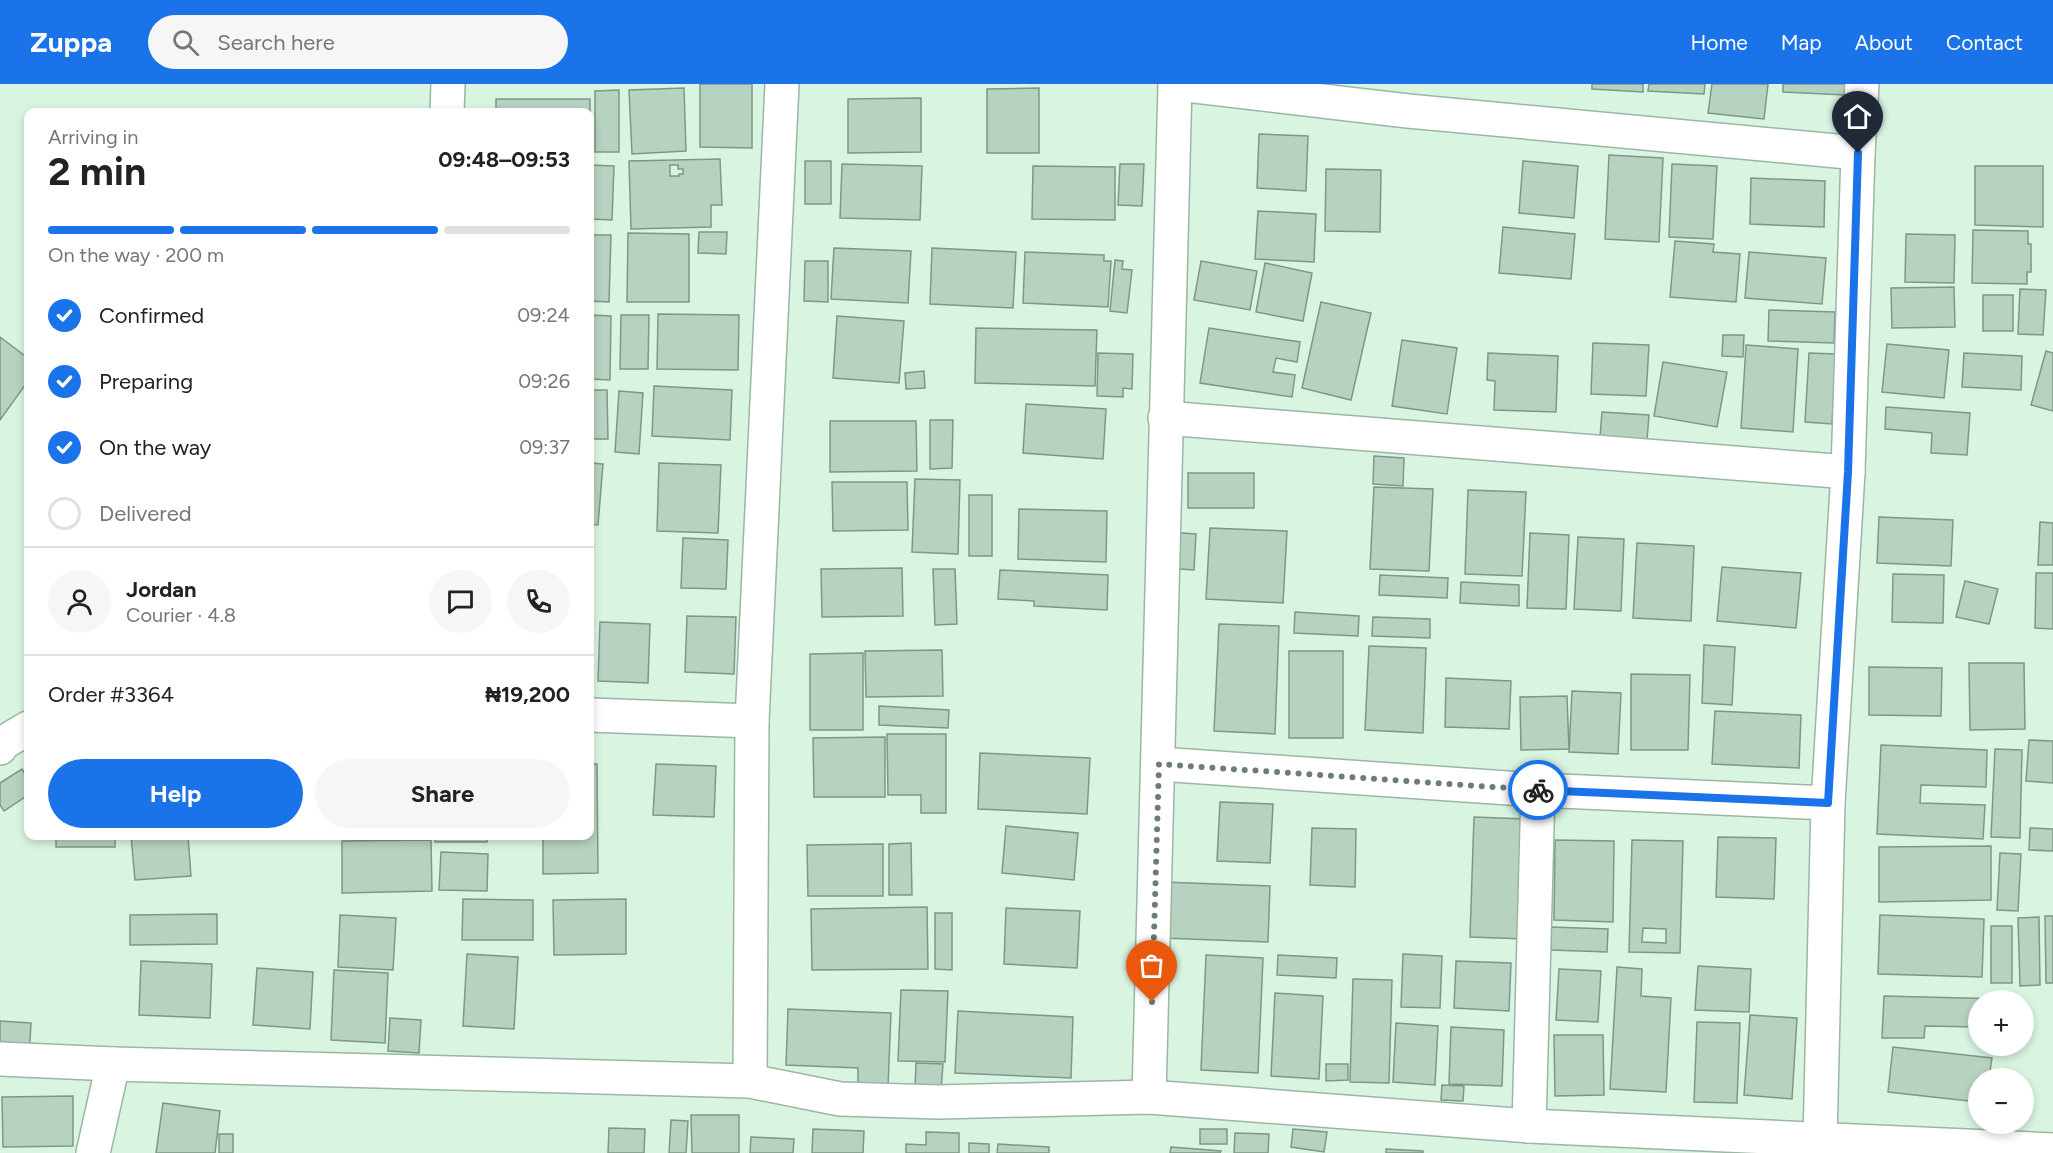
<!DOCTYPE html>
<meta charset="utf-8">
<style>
:root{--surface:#fff;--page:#f6f6f6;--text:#222;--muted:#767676;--line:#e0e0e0;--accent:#1a73e8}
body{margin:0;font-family:Figtree,sans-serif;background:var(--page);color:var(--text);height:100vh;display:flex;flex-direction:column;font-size:22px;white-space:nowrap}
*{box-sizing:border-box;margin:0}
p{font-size:20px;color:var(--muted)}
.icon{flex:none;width:33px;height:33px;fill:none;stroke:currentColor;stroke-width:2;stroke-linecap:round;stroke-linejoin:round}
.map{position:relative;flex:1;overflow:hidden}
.panel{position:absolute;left:24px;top:24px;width:570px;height:732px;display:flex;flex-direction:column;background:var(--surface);border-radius:12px;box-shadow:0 3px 9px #0003}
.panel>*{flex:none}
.tools{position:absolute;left:1968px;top:906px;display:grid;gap:12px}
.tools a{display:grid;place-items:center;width:66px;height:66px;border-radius:50%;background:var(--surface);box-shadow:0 3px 9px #0003;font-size:30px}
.pin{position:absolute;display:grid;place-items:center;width:51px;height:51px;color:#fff;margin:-62px -26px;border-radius:50% 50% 50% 0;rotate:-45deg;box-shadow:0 0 6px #0007}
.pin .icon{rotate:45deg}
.courier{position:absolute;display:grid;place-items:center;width:60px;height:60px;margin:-30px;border:4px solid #1a73e8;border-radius:50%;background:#fff;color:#222;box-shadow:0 2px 8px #0007}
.head em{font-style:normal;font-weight:700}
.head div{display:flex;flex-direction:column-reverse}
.head{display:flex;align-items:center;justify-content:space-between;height:102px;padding:0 24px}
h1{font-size:39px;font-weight:700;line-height:45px}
.bar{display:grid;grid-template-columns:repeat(4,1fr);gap:9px 6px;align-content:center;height:72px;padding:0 24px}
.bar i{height:8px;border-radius:4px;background:var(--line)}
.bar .active{background:var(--accent)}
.bar p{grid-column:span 4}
.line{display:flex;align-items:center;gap:15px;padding:0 24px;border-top:2px solid var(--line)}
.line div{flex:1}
.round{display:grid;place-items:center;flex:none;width:63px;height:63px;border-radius:32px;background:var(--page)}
ol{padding:0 24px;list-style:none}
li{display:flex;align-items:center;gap:18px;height:66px}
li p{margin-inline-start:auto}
li .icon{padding:6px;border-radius:50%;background:var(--accent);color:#fff;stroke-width:4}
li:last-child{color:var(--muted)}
li i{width:33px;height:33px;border:3px solid var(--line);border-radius:50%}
.cta{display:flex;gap:12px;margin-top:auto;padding:12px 24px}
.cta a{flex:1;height:69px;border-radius:36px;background:var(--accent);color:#fff;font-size:24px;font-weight:700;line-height:69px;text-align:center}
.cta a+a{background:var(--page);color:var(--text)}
header{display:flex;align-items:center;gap:36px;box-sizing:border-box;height:84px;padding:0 30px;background:var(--accent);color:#fff}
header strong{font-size:28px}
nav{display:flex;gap:33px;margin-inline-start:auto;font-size:21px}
.search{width:420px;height:54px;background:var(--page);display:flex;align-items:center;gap:15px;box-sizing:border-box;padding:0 21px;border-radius:33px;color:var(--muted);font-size:22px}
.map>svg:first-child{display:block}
</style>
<header>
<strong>Zuppa</strong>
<div class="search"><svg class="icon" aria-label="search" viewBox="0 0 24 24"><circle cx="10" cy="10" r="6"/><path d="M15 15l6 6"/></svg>Search here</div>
<nav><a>Home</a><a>Map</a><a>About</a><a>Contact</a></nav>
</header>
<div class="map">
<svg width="2053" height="1069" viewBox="0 0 2053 1069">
<rect width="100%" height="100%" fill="#d9f5e2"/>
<g fill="#b7d2c0" stroke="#7e9887" stroke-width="1.5" fill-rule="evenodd">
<polygon points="700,0 752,0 752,64 700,63"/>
<polygon points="1592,0 1643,0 1643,8 1592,5"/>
<polygon points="1649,0 1705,0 1704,10 1648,7"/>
<polygon points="1712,0 1768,0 1764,35 1708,29"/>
<polygon points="1783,0 1846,0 1845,11 1783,8"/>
<polygon points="684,4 686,67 632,70 629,6"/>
<polygon points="1039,4 1039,69 987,69 987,5"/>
<polygon points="619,6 619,68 595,68 595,7"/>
<polygon points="921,14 921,68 848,69 848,15"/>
<polygon points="496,15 590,15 590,69 590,28 496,28"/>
<polygon points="1259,50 1308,52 1306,107 1257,104"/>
<polygon points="1609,71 1663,74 1659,158 1605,155"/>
<path d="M720,75L722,121H711V143L631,145L629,77ZM670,81H678V85H683V90H679V92H670Z"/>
<rect x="805" y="77" width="26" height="43"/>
<polygon points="1523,77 1578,82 1574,134 1519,129"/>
<polygon points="842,80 922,82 920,136 840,134"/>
<polygon points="1120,80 1144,80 1142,122 1118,121"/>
<polygon points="1672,80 1717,82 1713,155 1669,153"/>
<polygon points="590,81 614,82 612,136 590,135"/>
<polygon points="1033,82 1115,83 1115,136 1032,135"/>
<polygon points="1975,82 2043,82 2043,143 1975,141"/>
<polygon points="1326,85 1381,86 1380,148 1325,147"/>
<polygon points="1751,94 1825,97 1824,143 1750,140"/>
<polygon points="1258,127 1316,130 1314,178 1255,175"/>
<polygon points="1503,143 1575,150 1571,195 1499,189"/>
<polygon points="1973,146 2028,147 2028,160 2031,160 2031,188 2027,188 2027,200 1972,199"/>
<polygon points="699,148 727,148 726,170 698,169"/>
<polygon points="628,149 689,150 689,218 627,218"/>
<polygon points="1906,150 1955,151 1954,199 1905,198"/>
<polygon points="591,151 611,151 609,218 590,217"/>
<polygon points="1675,157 1714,160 1713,168 1740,170 1736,218 1670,213"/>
<polygon points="834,164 911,167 908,219 831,215"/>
<polygon points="932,164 1016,168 1013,224 930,220"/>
<polygon points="1025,168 1104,171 1104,177 1111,177 1108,223 1023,219"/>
<polygon points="1749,168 1826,174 1822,220 1745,214"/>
<polygon points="1115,176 1123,177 1122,185 1132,186 1127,229 1110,227"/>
<polygon points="805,177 828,177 828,218 804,217"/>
<polygon points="1201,177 1257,187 1250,226 1194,216"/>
<polygon points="1265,179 1312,189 1303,237 1256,228"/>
<polygon points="1954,203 1955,243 1892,244 1891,204"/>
<polygon points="2020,205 2046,206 2043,251 2018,250"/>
<rect x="1983" y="211" width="30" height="36"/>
<polygon points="1321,218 1371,229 1351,316 1302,304"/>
<polygon points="1769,226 1835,228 1834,259 1768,257"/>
<polygon points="658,230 739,231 738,286 657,285"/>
<polygon points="590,231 611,232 610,296 590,295"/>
<polygon points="621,231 649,231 648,285 620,285"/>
<polygon points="837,232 904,237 899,299 833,294"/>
<polygon points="976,244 1097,246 1095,302 975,299"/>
<polygon points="1209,244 1300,258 1297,278 1276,274 1273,288 1295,291 1292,313 1200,299"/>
<polygon points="1723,251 1744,251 1743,273 1722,272"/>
<polygon points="0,253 28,274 28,297 0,336"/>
<polygon points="1402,256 1457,264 1447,330 1392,322"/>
<polygon points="1593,259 1649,261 1646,312 1591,310"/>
<polygon points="1887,260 1949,266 1944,314 1882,308"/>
<polygon points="1746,261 1798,265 1793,348 1741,344"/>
<polygon points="2046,267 2053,269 2053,327 2031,321"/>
<polygon points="1098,269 1133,270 1132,305 1123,304 1123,313 1097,312"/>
<polygon points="1488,269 1558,272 1556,328 1494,326 1495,297 1487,296"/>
<polygon points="1809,269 1836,270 1832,340 1805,338"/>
<polygon points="1964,269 2022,272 2021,306 1962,303"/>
<polygon points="1663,278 1727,288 1717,343 1654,332"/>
<polygon points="924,287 925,304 906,305 905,289"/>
<polygon points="654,302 732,306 730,356 652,352"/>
<polygon points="590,306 607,306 608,355 590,355"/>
<polygon points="619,307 643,309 639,370 615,368"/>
<polygon points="1026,320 1106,325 1103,375 1023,369"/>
<polygon points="1886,323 1970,329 1967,371 1931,369 1932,349 1885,345"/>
<polygon points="1602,328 1649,331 1647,356 1600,353"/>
<polygon points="930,336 953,336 952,384 930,385"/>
<polygon points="830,337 916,337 917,387 830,388"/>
<polygon points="1374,372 1404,374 1403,402 1373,400"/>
<polygon points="590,379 603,380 598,441 590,440"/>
<polygon points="659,379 721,381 718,449 657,447"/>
<rect x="1188" y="389" width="66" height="35"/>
<polygon points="915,395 960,396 958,470 912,468"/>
<polygon points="832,398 907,398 908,446 833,447"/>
<polygon points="1374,403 1433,405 1429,487 1370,485"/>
<polygon points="1468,406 1526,408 1522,492 1465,490"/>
<rect x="969" y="411" width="23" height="61"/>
<polygon points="1019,425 1107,427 1106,478 1018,475"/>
<polygon points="1879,433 1953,436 1951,482 1877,479"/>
<polygon points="2040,438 2053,439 2053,481 2038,481"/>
<polygon points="1210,444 1287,447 1283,519 1206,515"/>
<polygon points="1168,448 1196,450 1194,486 1166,484"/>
<polygon points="1530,449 1569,451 1566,525 1527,524"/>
<polygon points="1578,453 1624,455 1621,527 1574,525"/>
<polygon points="683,454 728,456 726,505 681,504"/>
<polygon points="1637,459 1694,462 1691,537 1633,534"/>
<polygon points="1722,483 1801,489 1796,544 1717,537"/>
<polygon points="902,484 903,532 822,533 821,485"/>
<polygon points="933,485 955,485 957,540 935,541"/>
<polygon points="1000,486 1108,491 1107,526 1034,522 1034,517 998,515"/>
<polygon points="2036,489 2053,489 2053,545 2035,544"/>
<polygon points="1893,490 1944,491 1943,539 1892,538"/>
<polygon points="1380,491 1448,494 1447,514 1379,511"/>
<polygon points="1965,497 1998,505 1989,540 1956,533"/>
<polygon points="1461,498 1519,501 1519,522 1460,519"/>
<polygon points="1295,528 1359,532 1358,552 1294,549"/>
<polygon points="687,532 736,533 734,590 685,588"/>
<polygon points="1373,533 1430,535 1430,554 1372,552"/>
<polygon points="600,538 650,540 648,599 598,597"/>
<polygon points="1219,540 1279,542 1275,650 1214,647"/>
<polygon points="1704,561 1735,563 1732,621 1702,619"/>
<polygon points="1369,562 1426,564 1423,649 1365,646"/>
<polygon points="942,566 943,612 866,613 865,567"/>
<rect x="1289" y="567" width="54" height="87"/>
<polygon points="863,569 863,646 810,646 810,570"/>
<polygon points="1969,579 2024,579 2025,645 1970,646"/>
<polygon points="1869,583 1942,584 1941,632 1869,631"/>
<polygon points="1631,590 1690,591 1688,666 1631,666"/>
<polygon points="1446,594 1511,597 1509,645 1445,643"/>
<polygon points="1572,607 1621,609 1618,670 1569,668"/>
<polygon points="1567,612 1569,665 1521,666 1520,613"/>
<polygon points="879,622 949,626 948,644 879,641"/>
<polygon points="1715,627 1801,631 1799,684 1712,680"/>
<polygon points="887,650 946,650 946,729 921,729 921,711 888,711"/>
<polygon points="885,653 885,713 814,713 813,654"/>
<polygon points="2029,656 2053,657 2053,699 2026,697"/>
<polygon points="1881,661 1987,666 1986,703 1921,701 1920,719 1985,721 1983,755 1877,750"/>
<polygon points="1995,665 2022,666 2020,754 1991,753"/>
<polygon points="980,669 1090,674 1087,730 978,725"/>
<polygon points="590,680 597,680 598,789 543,790 543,752 590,752"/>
<polygon points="656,680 716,682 714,733 653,731"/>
<polygon points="22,685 28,695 28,711 4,727 0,721 0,699"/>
<polygon points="1220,718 1273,720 1270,779 1217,777"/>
<polygon points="1474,733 1529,735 1525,855 1470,853"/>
<polygon points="1006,742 1078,749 1074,796 1002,789"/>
<polygon points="1312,744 1356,745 1355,803 1310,801"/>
<polygon points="2030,744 2053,745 2053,767 2029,766"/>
<rect x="56" y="752" width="59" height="11"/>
<polygon points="131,752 188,752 191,792 135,796"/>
<rect x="435" y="752" width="52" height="6"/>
<polygon points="1718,753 1776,754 1774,815 1716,813"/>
<polygon points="431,756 432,807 342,809 342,757"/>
<polygon points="1555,756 1614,757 1613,838 1554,836"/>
<path d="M1632,756L1683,757L1680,869L1629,868ZM1643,844L1666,845V859L1642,858Z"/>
<polygon points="911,759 912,811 889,811 889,760"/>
<polygon points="883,760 883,812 808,812 807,761"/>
<polygon points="1991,762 1991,816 1879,818 1879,763"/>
<polygon points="441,768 488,770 487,807 439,806"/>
<polygon points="2000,769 2021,770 2018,827 1997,826"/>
<polygon points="1164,798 1270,802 1268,858 1162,854"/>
<polygon points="463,815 533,816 533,856 462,856"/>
<polygon points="626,815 626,870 554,871 553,816"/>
<polygon points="927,823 928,885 812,886 811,825"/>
<polygon points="1006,824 1080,827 1077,884 1004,880"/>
<polygon points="935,829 952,829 952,886 935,885"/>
<polygon points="217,830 217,860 130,861 130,831"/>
<polygon points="340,831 396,834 393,886 338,883"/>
<polygon points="1880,831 1984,835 1982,893 1878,890"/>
<polygon points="2045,832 2053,832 2053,899 2046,899"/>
<polygon points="2039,833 2040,901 2020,902 2018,834"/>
<rect x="1991" y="842" width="21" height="57"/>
<polygon points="1551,843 1608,845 1607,868 1551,866"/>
<polygon points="467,870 518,873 514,945 463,942"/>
<polygon points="1403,870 1442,872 1440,924 1401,923"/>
<polygon points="1206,871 1263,874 1258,989 1201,986"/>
<polygon points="1278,871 1337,874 1336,894 1277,891"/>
<polygon points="141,877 212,880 210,934 139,931"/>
<polygon points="1456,877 1511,879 1509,927 1454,924"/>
<polygon points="1698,882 1751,885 1749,928 1695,926"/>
<polygon points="1617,883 1642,885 1641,912 1671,914 1666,1008 1610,1005"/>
<polygon points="257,884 313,888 310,945 253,941"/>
<polygon points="1559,885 1601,887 1598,938 1556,936"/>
<polygon points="334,886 388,889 385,959 331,956"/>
<polygon points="1353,895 1392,896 1389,999 1350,998"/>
<polygon points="901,906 948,907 945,978 898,977"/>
<polygon points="1275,909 1323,912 1319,995 1271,992"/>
<polygon points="1884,912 2004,915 2004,916 1978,916 1978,943 1925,942 1924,954 1882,954"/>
<polygon points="788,925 891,929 888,1003 858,1001 858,984 786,981"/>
<polygon points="958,927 1073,933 1071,994 955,989"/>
<polygon points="1750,931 1797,934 1792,1015 1744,1011"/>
<polygon points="390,934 421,936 419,969 388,967"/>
<polygon points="0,937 31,939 29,974 0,972"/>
<polygon points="1697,938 1740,939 1737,1019 1694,1018"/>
<polygon points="1396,939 1438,942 1435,1001 1393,998"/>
<polygon points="1451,943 1504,946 1502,1002 1449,1000"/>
<polygon points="1554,951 1603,951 1604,1011 1555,1012"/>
<polygon points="1893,963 1992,974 1989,994 1978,994 1978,1018 1888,1008"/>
<polygon points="916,979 943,980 941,1006 915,1004"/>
<polygon points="1326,980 1348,980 1348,996 1326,997"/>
<polygon points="1442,1001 1464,1002 1463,1017 1441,1016"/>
<polygon points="73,1012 73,1062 3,1063 2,1013"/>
<polygon points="163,1019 220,1027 215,1069 156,1069"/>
<polygon points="691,1031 739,1031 739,1069 692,1069"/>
<polygon points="671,1036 688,1037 686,1069 669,1069"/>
<polygon points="609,1044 645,1045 644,1069 608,1069"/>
<polygon points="813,1045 864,1047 863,1069 812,1069"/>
<rect x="1200" y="1045" width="27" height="15"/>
<polygon points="1293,1045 1327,1048 1324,1068 1291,1063"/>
<polygon points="926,1048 959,1049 959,1069 906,1069 906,1060 926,1061"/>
<polygon points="1235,1049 1269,1050 1268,1069 1234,1069"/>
<rect x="219" y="1050" width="14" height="19"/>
<polygon points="751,1053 794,1055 793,1069 750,1069"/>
<polygon points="969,1059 989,1060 989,1069 969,1069"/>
<polygon points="998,1060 1049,1063 1049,1069 997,1069"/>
<polygon points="1171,1063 1221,1067 1220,1069 1170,1069"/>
<polygon points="1386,1065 1423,1067 1423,1069 1386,1069"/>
</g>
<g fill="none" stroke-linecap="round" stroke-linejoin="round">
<g stroke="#9bb6a4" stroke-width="36">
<g id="street">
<polyline points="1178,0 1408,27 1858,69"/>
<polyline points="447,28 448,0"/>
<polyline points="1165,334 1848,388"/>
<polyline points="590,631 752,637"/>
<polyline points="0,664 3,659 28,644"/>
<polyline points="1159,680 1538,706 1828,719"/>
<polyline points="0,975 113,980 750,997 840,1015 938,1018 1149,1013 1529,1042 2053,1066"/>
<polyline points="750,997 752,637 782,0"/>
<path d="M1149,1013C1159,676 1165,338 1175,0"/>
<polyline points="1529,1042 1538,706"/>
<polyline points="1820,1056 1828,719 1848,388 1858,69 1862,0"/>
<polyline points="93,1069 113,980"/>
</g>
</g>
<use href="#street" stroke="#fff" stroke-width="33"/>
</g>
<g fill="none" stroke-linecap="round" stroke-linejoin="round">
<polyline stroke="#6c7d72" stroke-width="6" stroke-dasharray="0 10.8" points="1152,918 1159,680 1538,706"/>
<polyline stroke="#1a73e8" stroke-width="8" points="1538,706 1828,719 1848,388 1858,69"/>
</g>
</svg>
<div class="tools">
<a>+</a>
<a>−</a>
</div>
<div class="pin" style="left:1152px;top:918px;background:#ea580c"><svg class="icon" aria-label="bag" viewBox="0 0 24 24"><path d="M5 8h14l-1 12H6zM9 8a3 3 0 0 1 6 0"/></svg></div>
<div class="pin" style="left:1858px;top:69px;background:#1f2937"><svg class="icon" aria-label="home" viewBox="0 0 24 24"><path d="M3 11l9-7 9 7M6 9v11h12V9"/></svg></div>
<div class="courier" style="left:1538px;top:706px"><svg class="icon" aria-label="bike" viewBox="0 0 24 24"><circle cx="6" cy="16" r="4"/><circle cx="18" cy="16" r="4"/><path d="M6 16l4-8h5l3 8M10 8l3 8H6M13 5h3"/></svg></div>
<section class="panel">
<div class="head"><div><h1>2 min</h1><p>Arriving in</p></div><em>09:48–09:53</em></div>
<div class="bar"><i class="active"></i><i class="active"></i><i class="active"></i><i></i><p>On the way · 200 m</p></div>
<ol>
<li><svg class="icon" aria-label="check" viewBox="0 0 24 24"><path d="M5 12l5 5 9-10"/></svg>Confirmed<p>09:24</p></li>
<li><svg class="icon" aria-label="check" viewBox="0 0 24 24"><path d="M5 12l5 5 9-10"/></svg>Preparing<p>09:26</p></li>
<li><svg class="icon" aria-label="check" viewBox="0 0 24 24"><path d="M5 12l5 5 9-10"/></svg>On the way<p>09:37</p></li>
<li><i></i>Delivered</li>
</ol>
<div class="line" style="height:108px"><a class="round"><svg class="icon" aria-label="person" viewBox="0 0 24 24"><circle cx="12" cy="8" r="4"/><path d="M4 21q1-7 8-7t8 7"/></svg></a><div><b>Jordan</b><p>Courier · 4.8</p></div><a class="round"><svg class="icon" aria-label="chat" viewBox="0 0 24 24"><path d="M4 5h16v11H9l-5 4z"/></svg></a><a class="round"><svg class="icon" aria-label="phone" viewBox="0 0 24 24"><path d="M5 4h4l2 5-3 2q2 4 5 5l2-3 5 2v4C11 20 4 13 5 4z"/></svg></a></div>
<div class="line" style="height:78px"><div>Order #3364</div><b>₦19,200</b></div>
<div class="cta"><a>Help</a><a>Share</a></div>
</section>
</div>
